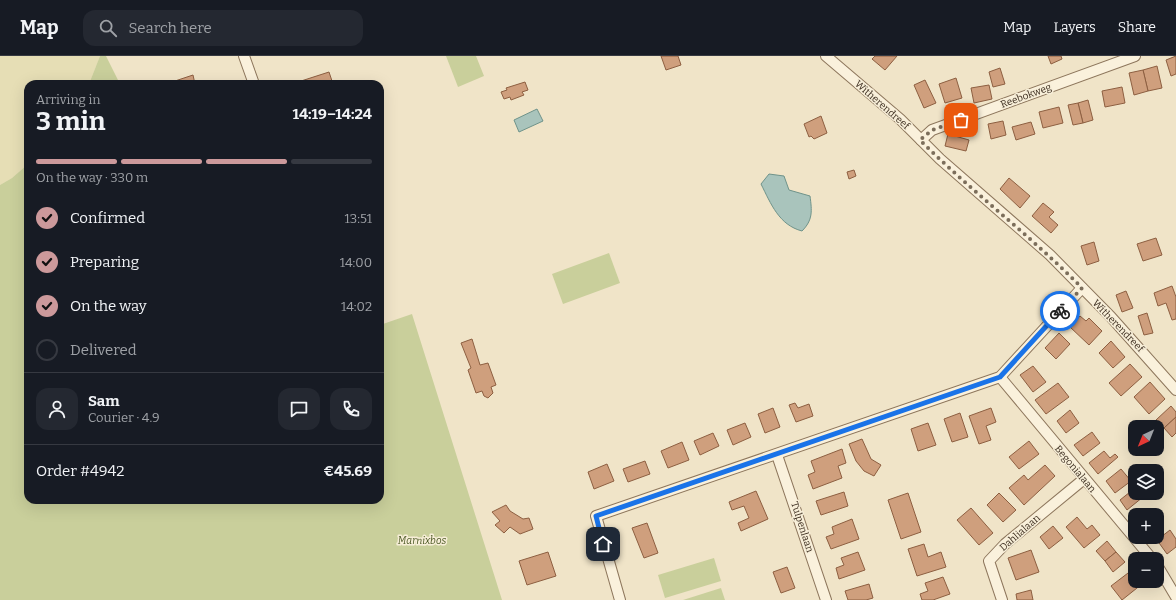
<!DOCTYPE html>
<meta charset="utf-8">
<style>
:root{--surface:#171b24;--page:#242831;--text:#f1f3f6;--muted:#9ea1a6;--line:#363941;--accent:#cc999b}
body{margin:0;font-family:Bitter,serif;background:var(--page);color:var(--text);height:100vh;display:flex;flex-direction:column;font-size:15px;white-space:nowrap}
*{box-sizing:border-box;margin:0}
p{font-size:13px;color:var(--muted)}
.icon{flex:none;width:22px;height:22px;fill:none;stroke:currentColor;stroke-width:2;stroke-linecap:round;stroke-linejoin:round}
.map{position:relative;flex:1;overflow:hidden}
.panel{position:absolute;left:24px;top:24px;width:360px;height:424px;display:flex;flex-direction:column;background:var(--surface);border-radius:12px;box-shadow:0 4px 16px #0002}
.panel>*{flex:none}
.needle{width:26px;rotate:223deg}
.tools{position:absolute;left:1128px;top:364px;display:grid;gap:8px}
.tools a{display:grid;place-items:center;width:36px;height:36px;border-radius:8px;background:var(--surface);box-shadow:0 4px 16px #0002;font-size:20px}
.pin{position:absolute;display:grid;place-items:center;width:34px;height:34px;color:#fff;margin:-17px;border-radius:8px;box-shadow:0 2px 6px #0006}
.courier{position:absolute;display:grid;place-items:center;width:40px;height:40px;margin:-20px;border:3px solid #1a73e8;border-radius:50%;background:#fff;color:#222;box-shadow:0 1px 5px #0007}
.headline em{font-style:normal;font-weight:700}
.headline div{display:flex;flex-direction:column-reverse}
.headline{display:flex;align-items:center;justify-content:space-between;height:68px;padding:0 12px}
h1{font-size:26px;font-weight:700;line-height:30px}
.bar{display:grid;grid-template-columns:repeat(4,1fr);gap:6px 4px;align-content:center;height:48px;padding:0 12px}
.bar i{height:5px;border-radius:3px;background:var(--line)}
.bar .active{background:var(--accent)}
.bar p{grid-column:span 4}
.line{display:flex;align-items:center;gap:10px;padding:0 12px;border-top:1px solid var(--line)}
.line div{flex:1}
.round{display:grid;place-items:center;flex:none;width:42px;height:42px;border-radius:12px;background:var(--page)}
ol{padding:0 12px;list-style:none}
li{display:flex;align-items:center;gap:12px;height:44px}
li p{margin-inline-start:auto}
li .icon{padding:4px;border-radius:50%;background:var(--accent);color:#111;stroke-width:4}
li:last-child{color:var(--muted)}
li i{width:22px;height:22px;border:2px solid var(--line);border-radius:50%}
header{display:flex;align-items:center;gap:24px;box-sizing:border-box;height:56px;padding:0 20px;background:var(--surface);border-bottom:1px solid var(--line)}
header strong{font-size:19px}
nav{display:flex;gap:22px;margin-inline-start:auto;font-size:14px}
.search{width:280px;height:36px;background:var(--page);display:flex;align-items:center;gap:10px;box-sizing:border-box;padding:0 14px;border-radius:12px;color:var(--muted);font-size:15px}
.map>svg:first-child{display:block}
</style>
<header>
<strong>Map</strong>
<div class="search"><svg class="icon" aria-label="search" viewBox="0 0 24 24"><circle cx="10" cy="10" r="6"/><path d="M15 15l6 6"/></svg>Search here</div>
<nav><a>Map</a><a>Layers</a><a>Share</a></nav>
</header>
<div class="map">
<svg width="1176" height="544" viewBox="0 0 1176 544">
<rect width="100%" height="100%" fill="#f0e4c8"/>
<polygon fill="#e6deb5" points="0,0 100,0 89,28 28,28 28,108 12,122 0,129"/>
<g fill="#c9cf9b">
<polygon points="100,0 106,0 120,28 89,28"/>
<polygon points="446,0 476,0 484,20 458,31"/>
<polygon points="28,108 28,444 380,444 380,269 412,258 502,544 0,544 0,129 12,122"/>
<polygon points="609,197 620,227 563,248 552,218"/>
<polygon points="714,502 721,525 665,542 658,519"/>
<polygon points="721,532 725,544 683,544"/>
</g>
<g fill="#a9c4bc" stroke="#6f938a">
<polygon points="537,53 543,65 519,76 514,64"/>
<path d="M769,118L784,120L789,134L810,140C812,155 813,164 802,175C779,169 771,148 761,128Z"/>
</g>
<g fill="#cf9f7d" stroke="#8d5f41">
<polygon points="661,0 678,0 681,9 666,14"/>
<polygon points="875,0 897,0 885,14 872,3"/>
<polygon points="1048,0 1061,0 1062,3 1051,8"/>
<polygon points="1176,0 1176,18 1171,20 1166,4"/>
<polygon points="1157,10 1162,32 1148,35 1143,14"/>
<polygon points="1000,12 1005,28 993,31 989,16"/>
<polygon points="1143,14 1148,35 1134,39 1129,17"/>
<polygon points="329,16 333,28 299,28 298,26"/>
<polygon points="193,19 195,28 176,28 175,25"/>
<polygon points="956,22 962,42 945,47 939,28"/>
<polygon points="925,24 936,47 924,52 914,29"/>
<polygon points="525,26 528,34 522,36 524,39 511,44 510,41 504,43 501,36 507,34 506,32"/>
<polygon points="989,29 992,43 974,47 971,32"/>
<polygon points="1122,31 1125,47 1105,51 1102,35"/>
<polygon points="1088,44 1093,64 1083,67 1078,47"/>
<polygon points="1078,47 1083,67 1073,69 1068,49"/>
<polygon points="1059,51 1063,67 1043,72 1039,56"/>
<polygon points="821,60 827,77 814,83 811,80 809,81 804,68"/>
<polygon points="1003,65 1006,79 991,83 988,68"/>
<polygon points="1031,66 1035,78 1016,84 1012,71"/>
<polygon points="948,78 969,84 966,95 945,90"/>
<polygon points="854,114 856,120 849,123 847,116"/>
<polygon points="1009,122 1030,140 1020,152 1000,133"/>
<polygon points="1043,147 1054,156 1049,161 1058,169 1051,177 1032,160"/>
<polygon points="1156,182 1162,199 1143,205 1137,188"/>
<polygon points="1094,186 1099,205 1087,209 1081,190"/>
<polygon points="1172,230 1176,241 1176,263 1172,264 1166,247 1158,250 1154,237"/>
<polygon points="1126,235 1133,252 1122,256 1116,239"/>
<polygon points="1147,257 1153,277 1144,279 1138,260"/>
<polygon points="1080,260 1086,265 1089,262 1102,275 1089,289 1070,271"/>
<polygon points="1059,277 1070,288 1056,303 1045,292"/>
<polygon points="472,283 480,309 488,307 496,329 491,331 493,337 488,342 484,340 482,335 476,337 468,314 471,312 461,287"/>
<polygon points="1111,285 1125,301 1113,312 1099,297"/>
<polygon points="1130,308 1142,321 1121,340 1109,327"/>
<polygon points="1033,310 1046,326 1033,336 1020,319"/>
<polygon points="1150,326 1165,343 1149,358 1134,341"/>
<polygon points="1058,327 1069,341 1046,358 1035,344"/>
<polygon points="795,347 798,352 809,348 813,360 796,366 789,349"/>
<polygon points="1171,350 1176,356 1176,361 1164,372 1156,364"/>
<polygon points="773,352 780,371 765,377 758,358"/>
<polygon points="991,352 996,366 986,370 991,384 979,388 969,360"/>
<polygon points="1070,354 1079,367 1066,377 1057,365"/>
<polygon points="960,357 968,381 952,386 944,363"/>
<polygon points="1176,361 1176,377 1172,381 1164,372"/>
<polygon points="745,367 751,381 733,389 727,374"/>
<polygon points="928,367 936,389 918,395 911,373"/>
<polygon points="1092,376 1100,387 1083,400 1074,389"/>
<polygon points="713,377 719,390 700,399 694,385"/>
<polygon points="862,383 871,403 881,409 874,420 864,415 856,405 849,388"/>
<polygon points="1029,385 1039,398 1019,413 1009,401"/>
<polygon points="682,386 689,404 668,412 661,395"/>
<polygon points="842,393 846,407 838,410 842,422 813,433 808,419 815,416 811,405"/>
<polygon points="1104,395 1110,402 1115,398 1118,401 1098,418 1089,407"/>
<polygon points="645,405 650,418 628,426 623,413"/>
<polygon points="607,408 614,425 594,433 588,416"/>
<polygon points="1045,409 1055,420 1024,449 1009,432 1024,419 1028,424"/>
<polygon points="1121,413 1131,425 1115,437 1106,425"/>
<polygon points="1135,432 1135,437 1140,437 1143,441 1127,454 1120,444"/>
<polygon points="756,435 768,463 741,475 738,467 749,462 744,450 732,454 729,446"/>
<polygon points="844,436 848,450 821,459 816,445"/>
<polygon points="908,437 921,476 901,483 888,444"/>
<polygon points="999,437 1016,454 1003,466 987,449"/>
<polygon points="506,449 510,455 523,463 529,462 533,473 520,478 510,471 504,477 495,469 500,465 492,456"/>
<polygon points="971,452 993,477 979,489 957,464"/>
<polygon points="1077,461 1087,473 1092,469 1100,479 1084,492 1066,471"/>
<polygon points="852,463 859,483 831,493 826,481 834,478 832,471"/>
<polygon points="647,467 658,497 644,502 632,472"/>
<polygon points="1053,470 1063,482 1049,493 1040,481"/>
<polygon points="1170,474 1176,483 1176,491 1167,498 1157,484"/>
<polygon points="1107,485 1116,496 1105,505 1096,495"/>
<polygon points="924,488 928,501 941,496 946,511 917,520 908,493"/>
<polygon points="1031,494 1039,516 1016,524 1008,502"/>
<polygon points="548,496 556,520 527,529 519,505"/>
<polygon points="858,496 865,514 839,523 836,512 844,509 841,502"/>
<polygon points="1116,496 1125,506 1113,516 1105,505"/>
<polygon points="787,511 795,532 781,537 773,516"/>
<polygon points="1132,514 1135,519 1135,525 1140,525 1142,528 1122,544 1111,530"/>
<polygon points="943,521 950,538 933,544 922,544 920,538 928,535 925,527"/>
<polygon points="869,528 873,542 866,544 848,544 845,535"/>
<polygon points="1031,534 1033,544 1017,544 1016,538"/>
</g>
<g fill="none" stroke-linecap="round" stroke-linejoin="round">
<g stroke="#8d765c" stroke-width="12">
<g id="minor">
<polyline points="244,0 254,28"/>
<polyline points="826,0 900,63 940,103 1050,199 1111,261 1176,334"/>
<polyline points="921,84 932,74 1135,0"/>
<polyline points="1000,321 1152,503"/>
<polyline points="777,399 826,544"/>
<polyline points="1157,509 1176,541"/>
<polyline points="620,544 596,460 1000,321 1082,232"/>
<polyline points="1002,544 989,505 1005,488 1084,423"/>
</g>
</g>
<use href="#minor" stroke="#faf1dc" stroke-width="10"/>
</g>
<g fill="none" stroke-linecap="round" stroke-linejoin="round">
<path stroke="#7c6e5b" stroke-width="4" stroke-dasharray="0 7.2" d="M961,64L932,74L920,84C972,136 1031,180 1082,232L1060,255"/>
<polyline stroke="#1a73e8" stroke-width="5" points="603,488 596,460 1000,321 1060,255"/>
</g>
<g text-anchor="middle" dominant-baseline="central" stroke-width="3" stroke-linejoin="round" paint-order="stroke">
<g font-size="10" fill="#3d2e20" stroke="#f7eed8">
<text transform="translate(1026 40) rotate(-20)">Reebokweg</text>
<text transform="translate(882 49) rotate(41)">Witherendreef</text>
<text transform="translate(1118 270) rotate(46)">Witherendreef</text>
<text transform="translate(1075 413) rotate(50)">Begonialaan</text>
<text transform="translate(802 471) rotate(72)">Tulpenlaan</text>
<text transform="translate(1020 477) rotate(-41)">Dahlialaan</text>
</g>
<g font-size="10" font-style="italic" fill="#4d5a26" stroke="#f7eed8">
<text x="422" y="485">Marnixbos</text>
</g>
</g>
</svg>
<div class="tools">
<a><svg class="needle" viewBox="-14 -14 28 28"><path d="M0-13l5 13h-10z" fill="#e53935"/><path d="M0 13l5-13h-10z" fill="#9ea1a6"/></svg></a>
<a><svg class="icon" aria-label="layers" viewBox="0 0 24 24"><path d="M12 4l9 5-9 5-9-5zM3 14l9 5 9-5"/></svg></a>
<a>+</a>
<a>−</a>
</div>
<div class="pin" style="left:961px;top:64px;background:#ea580c"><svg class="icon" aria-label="bag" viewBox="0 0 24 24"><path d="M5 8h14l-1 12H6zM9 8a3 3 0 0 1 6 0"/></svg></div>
<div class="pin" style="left:603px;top:488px;background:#1f2937"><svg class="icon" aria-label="home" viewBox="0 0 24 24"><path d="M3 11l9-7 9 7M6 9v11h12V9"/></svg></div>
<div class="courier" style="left:1060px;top:255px"><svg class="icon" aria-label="bike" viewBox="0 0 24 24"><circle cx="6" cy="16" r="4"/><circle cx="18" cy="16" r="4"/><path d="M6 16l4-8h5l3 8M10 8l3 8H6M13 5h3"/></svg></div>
<section class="panel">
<div class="headline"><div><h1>3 min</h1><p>Arriving in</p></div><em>14:19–14:24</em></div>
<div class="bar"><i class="active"></i><i class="active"></i><i class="active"></i><i></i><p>On the way · 330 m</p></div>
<ol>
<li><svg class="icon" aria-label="check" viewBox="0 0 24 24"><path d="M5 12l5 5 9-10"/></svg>Confirmed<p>13:51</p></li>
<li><svg class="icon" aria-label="check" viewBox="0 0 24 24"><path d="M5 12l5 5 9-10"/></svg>Preparing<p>14:00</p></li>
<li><svg class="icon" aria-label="check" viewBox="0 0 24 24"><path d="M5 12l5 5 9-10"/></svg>On the way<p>14:02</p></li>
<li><i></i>Delivered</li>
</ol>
<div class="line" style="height:72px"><a class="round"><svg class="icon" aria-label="person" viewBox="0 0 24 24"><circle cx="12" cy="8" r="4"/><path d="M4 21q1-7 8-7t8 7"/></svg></a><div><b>Sam</b><p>Courier · 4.9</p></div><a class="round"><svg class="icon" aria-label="chat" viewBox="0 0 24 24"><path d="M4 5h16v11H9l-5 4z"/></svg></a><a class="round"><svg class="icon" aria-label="phone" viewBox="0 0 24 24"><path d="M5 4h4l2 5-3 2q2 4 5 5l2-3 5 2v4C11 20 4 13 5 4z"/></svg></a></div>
<div class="line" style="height:52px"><div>Order #4942</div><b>€45.69</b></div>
</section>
</div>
